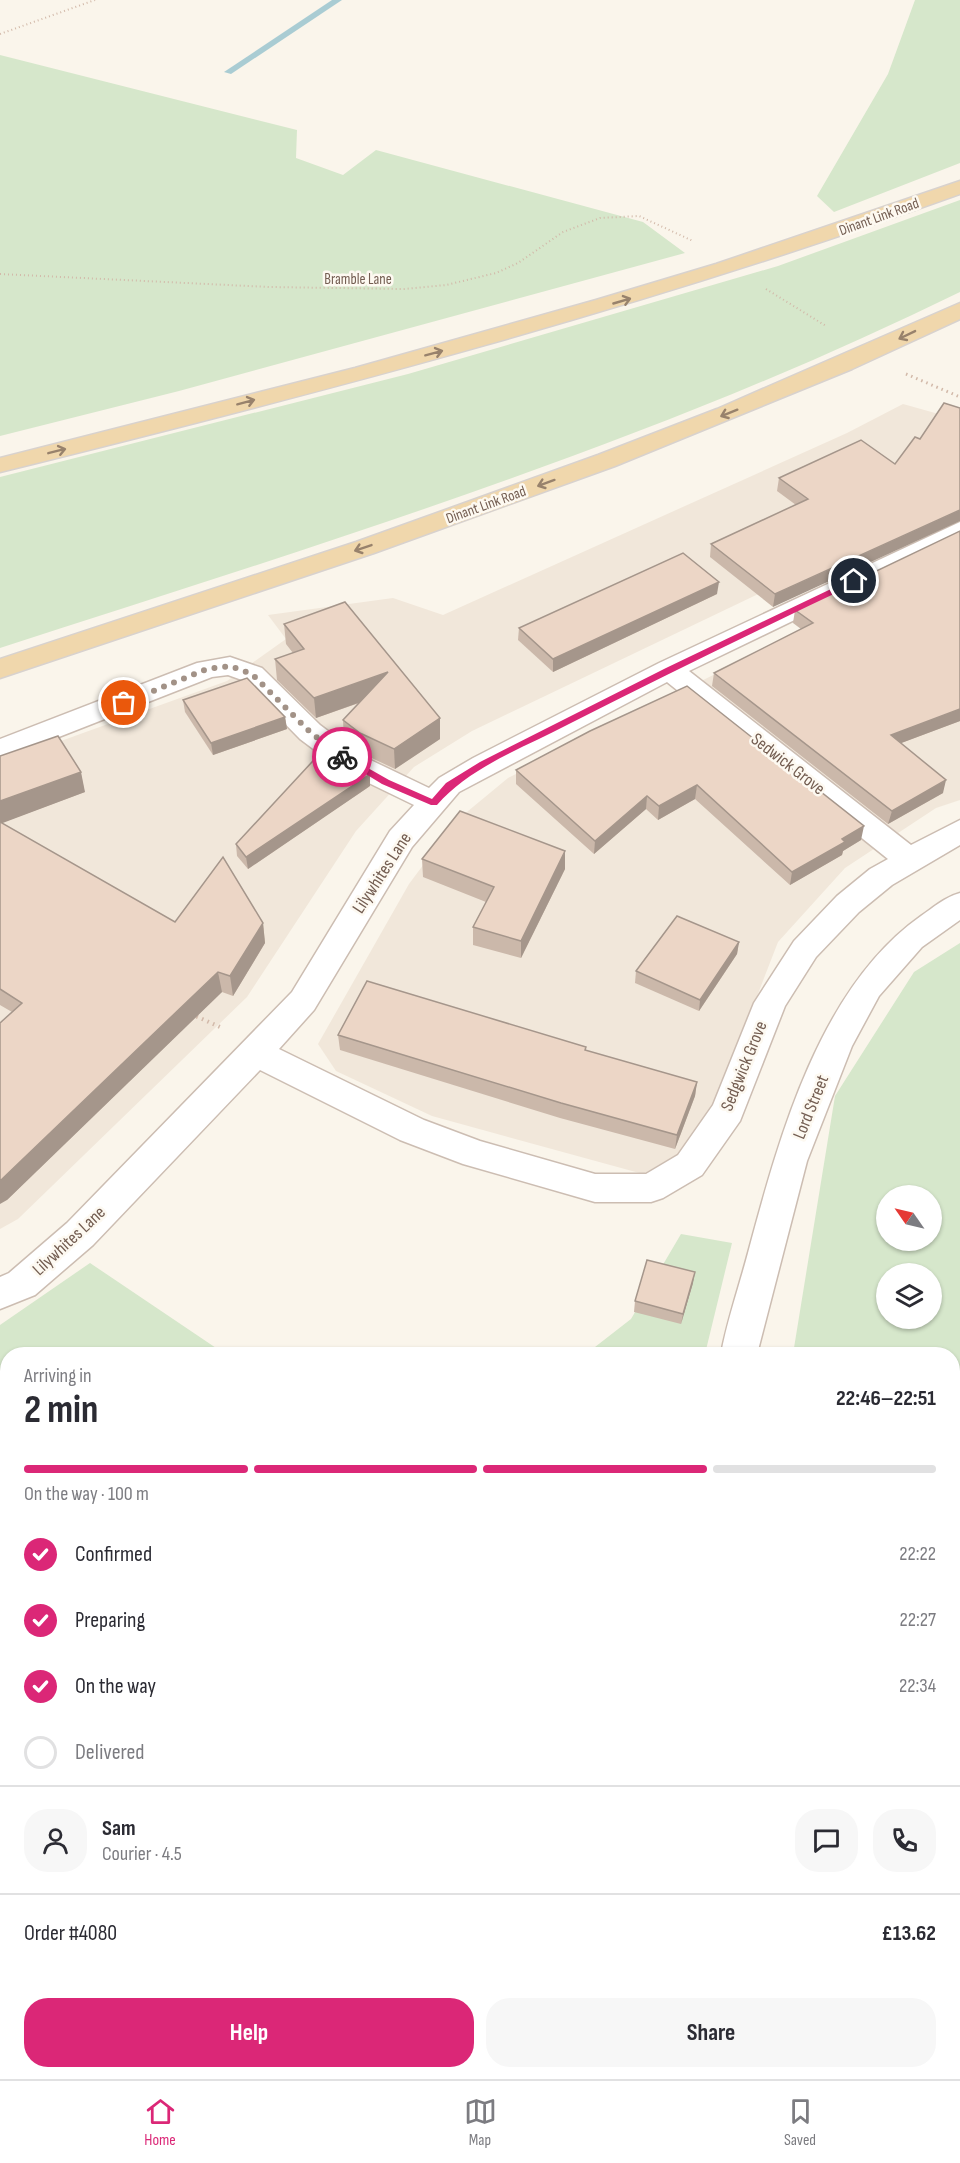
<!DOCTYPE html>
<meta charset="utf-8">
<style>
:root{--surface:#fff;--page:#f7f7f7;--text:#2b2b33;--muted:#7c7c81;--line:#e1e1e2;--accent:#db2777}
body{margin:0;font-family:"Sofia Sans Condensed",sans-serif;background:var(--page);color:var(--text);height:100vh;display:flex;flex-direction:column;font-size:22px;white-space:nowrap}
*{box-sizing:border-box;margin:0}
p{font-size:20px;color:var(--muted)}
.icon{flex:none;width:33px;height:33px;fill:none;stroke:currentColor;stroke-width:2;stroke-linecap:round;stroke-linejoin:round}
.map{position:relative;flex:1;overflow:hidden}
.drawer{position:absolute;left:0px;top:1347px;width:960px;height:732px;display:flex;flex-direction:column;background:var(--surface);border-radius:24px 24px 0 0;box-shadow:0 2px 4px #0004}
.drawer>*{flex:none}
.needle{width:39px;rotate:304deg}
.buttons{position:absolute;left:876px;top:1185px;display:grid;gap:12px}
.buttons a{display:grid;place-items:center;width:66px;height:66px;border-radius:50%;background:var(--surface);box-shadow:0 2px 4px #0004;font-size:30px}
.pin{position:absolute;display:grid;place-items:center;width:51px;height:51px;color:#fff;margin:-26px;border:3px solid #fff;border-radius:50%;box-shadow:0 2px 6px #0007}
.courier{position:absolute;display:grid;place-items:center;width:60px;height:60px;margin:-30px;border:4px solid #db2777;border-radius:50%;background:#fff;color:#222;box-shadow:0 2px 8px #0007}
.overview em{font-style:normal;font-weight:700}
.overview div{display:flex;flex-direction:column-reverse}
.overview{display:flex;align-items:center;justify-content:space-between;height:102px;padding:0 24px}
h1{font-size:39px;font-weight:700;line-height:45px}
.bar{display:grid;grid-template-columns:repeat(4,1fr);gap:9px 6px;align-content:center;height:72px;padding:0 24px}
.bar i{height:8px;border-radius:4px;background:var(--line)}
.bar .on{background:var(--accent)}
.bar p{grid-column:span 4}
.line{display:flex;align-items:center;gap:15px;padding:0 24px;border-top:2px solid var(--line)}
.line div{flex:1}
.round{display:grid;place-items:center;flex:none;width:63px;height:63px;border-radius:24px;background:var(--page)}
ol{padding:0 24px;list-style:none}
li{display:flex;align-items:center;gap:18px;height:66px}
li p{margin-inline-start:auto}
li .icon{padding:6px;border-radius:50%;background:var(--accent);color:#fff;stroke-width:4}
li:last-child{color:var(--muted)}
li i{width:33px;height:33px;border:3px solid var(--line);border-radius:50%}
.button{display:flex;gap:12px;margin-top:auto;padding:12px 24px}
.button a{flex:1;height:69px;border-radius:24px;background:var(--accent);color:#fff;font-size:24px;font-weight:700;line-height:69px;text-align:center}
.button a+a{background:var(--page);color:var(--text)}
.tabs{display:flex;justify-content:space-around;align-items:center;height:84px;border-top:2px solid var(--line);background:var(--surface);font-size:16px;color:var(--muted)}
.tabs a{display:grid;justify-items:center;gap:3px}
.tabs .on{color:var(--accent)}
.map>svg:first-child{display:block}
</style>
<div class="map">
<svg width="960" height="2079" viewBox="0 0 960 2079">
<rect width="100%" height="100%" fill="#faf5eb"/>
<g fill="#f1e7da">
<polygon points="903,404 960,420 955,500 472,731 414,767 356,831 247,997 18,1219 0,1229 0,763 227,681 286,639 268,615 393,598 443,615 847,433"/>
<polygon points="960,551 960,800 936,808 845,868 778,942 706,1128 682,1152 643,1174 432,1116 336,1071 318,1044 409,884 456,821 508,778"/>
<polygon points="0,1619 8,1621 8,1945 0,1949"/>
<polygon points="678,2072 872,2072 871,2079 678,2079"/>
</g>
<polygon fill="#f9e8e1" points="953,1625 960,1627 960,2079 871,2079 872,2072 952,2072"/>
<g fill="#d6e7cb" fill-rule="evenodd">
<polygon points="915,0 960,0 960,163 834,212 817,196 888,74"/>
<polygon points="0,55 297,130 296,158 343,175 376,150 643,222 685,253 179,391 0,436"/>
<path d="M960,200V292C653,443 324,543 0,648V477L408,374L778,266Z"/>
<path d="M960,943V1627L952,1625V1354H793L835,1096L914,972ZM886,1196H932V1240H886ZM886,1274H932V1318H886Z"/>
<polygon points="681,1234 732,1243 705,1354 586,1354 631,1319"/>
<polygon points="90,1263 225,1354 8,1354 7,1621 0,1619 0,1325"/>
<polygon points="7,1945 7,2069 0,2066 0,1949"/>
<path d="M14,2072H143C106,2079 50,2079 14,2072Z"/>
</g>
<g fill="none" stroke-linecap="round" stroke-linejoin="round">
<polygon fill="#a9ccd3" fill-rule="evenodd" points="332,0 342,0 231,74 224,72"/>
<g stroke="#ccbdb2" stroke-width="3">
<polygon id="lane" points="952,1910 960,1911 960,1949 952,1947"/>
</g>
<g stroke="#ccbdb2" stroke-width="3">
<g id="street">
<path d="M960,522V540L689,671L911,845L960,820V845L892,885L859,912L816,957L785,1006L740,1121L702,1175L663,1198L651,1202H595L463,1164L400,1140L260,1070L93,1245L35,1295L0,1309V1277L9,1273L67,1223L292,992L390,831L414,805L340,769L300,739L242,680L228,675L212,677L0,760V739L197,663L230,657L262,668L320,725L360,755L429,788L439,778L473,758L659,663ZM667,682L888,859L870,869L837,896L794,941L754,1003L713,1105L678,1155L646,1174H595L480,1141L424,1120L279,1049L314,1010L412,847L459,792Z"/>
<path d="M960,893V920L922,947L879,996L852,1046L807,1161L757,1354H721C727,1321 739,1287 748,1253C779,1138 819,988 921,916C934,907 945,897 960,893Z"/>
<polygon points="234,2072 302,2072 299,2079 231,2079"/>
<polygon points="612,2072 660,2072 659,2079 611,2079"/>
</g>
</g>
<g stroke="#d8d2ce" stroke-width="3">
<g id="primary">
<path d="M960,181V194C646,307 324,392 0,472V458L355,368L596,300L716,264Z"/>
<polygon points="960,303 960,319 852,369 615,466 374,553 0,678 0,659 356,542 598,455 717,409"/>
</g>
</g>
<g stroke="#d2b9a9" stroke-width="2" stroke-dasharray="1 3" stroke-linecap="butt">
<polyline points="0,34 95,0"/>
<polyline points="0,274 269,287 404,289 446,285 496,273 518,263 563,232 600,218 639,216 693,241"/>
<polyline points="766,289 826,326"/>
</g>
<polyline stroke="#d2b9a9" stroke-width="3" stroke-dasharray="1.5 4" stroke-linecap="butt" points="906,374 960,397"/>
<polyline stroke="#d2b9a9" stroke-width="4" stroke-dasharray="1.5 4.5" stroke-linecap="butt" points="191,1014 220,1027"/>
<use href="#lane" fill="#fff" fill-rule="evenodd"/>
<use href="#street" fill="#fff" fill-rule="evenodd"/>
<use href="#primary" fill="#f0d7ac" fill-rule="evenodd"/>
</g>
<g fill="#cbb8aa">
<polygon points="960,408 773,607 710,557 711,544 796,505 777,491 779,478 895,464 920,439"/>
<polygon points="960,531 960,721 901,743 943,793 888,824 712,686 714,673 801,629 793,623 795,610"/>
<polygon points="717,594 553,672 518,640 519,628"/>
<polygon points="284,624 440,718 440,739 395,769 361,753 344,740 343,720 359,703 316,718 277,680 275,659 293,653 286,644"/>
<polygon points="183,700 285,717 287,729 213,755 185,712"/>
<polygon points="590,731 861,840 843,851 842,855 790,885 695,799 658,820 646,809 594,854 516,784 516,770"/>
<polygon points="0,756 85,792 1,823 175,922 263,923 265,943 233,996 222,992 7,1200 12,1012 0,1005"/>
<polygon points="370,786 248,869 237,856 236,844"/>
<polygon points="422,859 565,869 521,958 473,945 473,927 486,902 423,877"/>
<polygon points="739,942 737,954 699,1011 635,983 636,971"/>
<polygon points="338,1035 586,1051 697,1082 695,1096 675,1149 560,1118 340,1050"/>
<polygon points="693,1283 681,1324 634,1312 635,1301"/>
</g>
<g fill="#a5968b">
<polygon points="960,510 960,521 773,607 775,594"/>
<polygon points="719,582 717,594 553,672 553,659"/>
<polygon points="388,672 389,692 316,718 314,698"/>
<polygon points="960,709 960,721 888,748 891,735"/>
<polygon points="285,717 287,729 213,755 211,743"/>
<polygon points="440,718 440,739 395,769 394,749"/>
<polygon points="81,772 85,792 0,824 0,801"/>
<polygon points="370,774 370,786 248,869 246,857"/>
<polygon points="946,780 943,793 888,824 892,811"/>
<polygon points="697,785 695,799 658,820 659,806"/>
<polygon points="647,796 646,809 594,854 595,841"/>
<polygon points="864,826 861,840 843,851 842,855 790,885 792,872 842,839"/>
<polygon points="565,851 565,869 521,958 521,941"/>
<polygon points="263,923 265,943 233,996 230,976"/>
<polygon points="739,942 737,954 699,1011 700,1000"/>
<polygon points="218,972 222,992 7,1200 0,1204 0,1181"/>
<polygon points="697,1082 695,1096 675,1149 677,1135"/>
<polygon points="695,1272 693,1283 681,1324 683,1314"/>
</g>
<g fill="#ecd6c6" stroke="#a5968b" stroke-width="1.5">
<polygon points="944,403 960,408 960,510 775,594 711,544 808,499 779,478 861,440 895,464 915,437 920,439"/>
<polygon points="960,531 960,709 891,735 946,780 892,811 714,673 813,623 795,610"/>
<polygon points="683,553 719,582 553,659 519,628"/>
<polygon points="345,602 440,718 394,749 360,733 343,720 388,672 314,698 275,659 304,649 284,624"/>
<polygon points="247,678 285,717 211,743 183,700"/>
<polygon points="687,686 864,826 842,839 845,842 792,872 697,785 659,806 647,796 595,841 516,770 590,731"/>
<polygon points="58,736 81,772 0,801 0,756"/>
<polygon points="324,749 338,759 370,774 246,857 236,844"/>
<polygon points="460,811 565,851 521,941 473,927 494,887 422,859"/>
<polygon points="0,822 175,922 223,857 263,923 230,976 218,972 0,1181 0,1023 22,1003 0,989"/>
<polygon points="677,916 739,942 700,1000 636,971"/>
<polygon points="367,981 586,1047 585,1050 697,1082 677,1135 561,1103 338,1035"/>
<polygon points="647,1260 695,1272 683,1314 635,1301"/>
</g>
<defs><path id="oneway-shaft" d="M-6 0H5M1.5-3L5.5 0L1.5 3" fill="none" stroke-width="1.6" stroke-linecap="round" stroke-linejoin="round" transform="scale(1.5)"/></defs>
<g stroke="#98826c">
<use href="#oneway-shaft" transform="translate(622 301) rotate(-16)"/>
<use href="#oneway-shaft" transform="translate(907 335) rotate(154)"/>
<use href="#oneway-shaft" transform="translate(434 353) rotate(-15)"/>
<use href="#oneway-shaft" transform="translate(246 402) rotate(-15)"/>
<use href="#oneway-shaft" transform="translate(729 413) rotate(158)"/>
<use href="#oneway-shaft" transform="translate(57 451) rotate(-14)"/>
<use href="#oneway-shaft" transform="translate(546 483) rotate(160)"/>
<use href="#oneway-shaft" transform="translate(363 548) rotate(161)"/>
</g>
<path fill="#db2777" d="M854,578L857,583C760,629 663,676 567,725C523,748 470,767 437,805H431L382,784L338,757L345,755L389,780L432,799L446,783L480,762L666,668Z"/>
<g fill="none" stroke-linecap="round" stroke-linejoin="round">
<polyline stroke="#a29287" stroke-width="6" stroke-dasharray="0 10.8" points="124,703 207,669 230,666 252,674 310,732 342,757"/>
</g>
<g text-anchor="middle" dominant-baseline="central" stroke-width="5" stroke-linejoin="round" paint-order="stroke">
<g font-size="15" fill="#735d51" stroke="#fdf9f1">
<text transform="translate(879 217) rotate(-20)">Dinant Link Road</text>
<text x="358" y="279">Bramble Lane</text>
<text transform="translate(486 505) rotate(-20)">Dinant Link Road</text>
</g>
<g font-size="18" fill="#735d51" stroke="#fdf9f1">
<text transform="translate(788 764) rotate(38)">Sedwick Grove</text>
<text transform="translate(382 873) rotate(-57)">Lilywhites Lane</text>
<text transform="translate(744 1066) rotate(-68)">Sedgwick Grove</text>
<text transform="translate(811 1107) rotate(-68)">Lord Street</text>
<text transform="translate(69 1241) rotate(-43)">Lilywhites Lane</text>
</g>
</g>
</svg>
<div class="buttons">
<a><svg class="needle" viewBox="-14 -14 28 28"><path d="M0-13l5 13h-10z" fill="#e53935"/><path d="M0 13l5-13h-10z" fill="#7c7c81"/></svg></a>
<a><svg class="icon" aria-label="layers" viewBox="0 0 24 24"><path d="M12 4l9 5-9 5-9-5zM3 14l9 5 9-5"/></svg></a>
</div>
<div class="pin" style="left:124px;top:703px;background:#ea580c"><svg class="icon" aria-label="bag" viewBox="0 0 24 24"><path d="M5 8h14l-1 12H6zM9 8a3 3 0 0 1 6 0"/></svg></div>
<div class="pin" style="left:854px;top:581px;background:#1f2937"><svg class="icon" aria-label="home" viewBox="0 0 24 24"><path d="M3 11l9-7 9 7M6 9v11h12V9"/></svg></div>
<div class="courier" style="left:342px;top:757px"><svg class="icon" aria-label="bike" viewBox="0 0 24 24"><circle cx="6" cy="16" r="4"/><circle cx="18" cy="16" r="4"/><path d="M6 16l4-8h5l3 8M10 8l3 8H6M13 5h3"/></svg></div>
<section class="drawer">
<div class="overview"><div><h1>2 min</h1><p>Arriving in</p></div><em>22:46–22:51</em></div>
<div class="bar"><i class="on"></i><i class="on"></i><i class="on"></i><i></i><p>On the way · 100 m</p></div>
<ol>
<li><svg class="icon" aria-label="check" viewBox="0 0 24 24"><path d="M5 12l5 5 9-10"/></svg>Confirmed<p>22:22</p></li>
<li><svg class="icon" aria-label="check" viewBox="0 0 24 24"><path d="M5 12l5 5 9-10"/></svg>Preparing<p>22:27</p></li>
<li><svg class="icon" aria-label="check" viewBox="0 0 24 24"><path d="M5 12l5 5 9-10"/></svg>On the way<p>22:34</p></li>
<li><i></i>Delivered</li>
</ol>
<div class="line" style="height:108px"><a class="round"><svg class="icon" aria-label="person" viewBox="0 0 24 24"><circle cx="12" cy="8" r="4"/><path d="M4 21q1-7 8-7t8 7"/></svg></a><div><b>Sam</b><p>Courier · 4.5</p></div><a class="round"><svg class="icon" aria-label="chat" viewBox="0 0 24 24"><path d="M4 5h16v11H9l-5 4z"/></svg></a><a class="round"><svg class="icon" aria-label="phone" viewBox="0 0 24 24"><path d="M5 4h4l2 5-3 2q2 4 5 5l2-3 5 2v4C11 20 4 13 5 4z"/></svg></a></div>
<div class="line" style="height:78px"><div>Order #4080</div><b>£13.62</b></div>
<div class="button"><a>Help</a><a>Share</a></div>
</section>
</div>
<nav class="tabs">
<a class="on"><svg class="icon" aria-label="home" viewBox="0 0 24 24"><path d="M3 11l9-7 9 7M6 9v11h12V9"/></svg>Home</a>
<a><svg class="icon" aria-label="map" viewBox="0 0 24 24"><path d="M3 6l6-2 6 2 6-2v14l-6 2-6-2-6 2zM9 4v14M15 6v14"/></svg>Map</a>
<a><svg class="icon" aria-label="saved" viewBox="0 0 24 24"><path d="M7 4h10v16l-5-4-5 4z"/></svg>Saved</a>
</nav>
